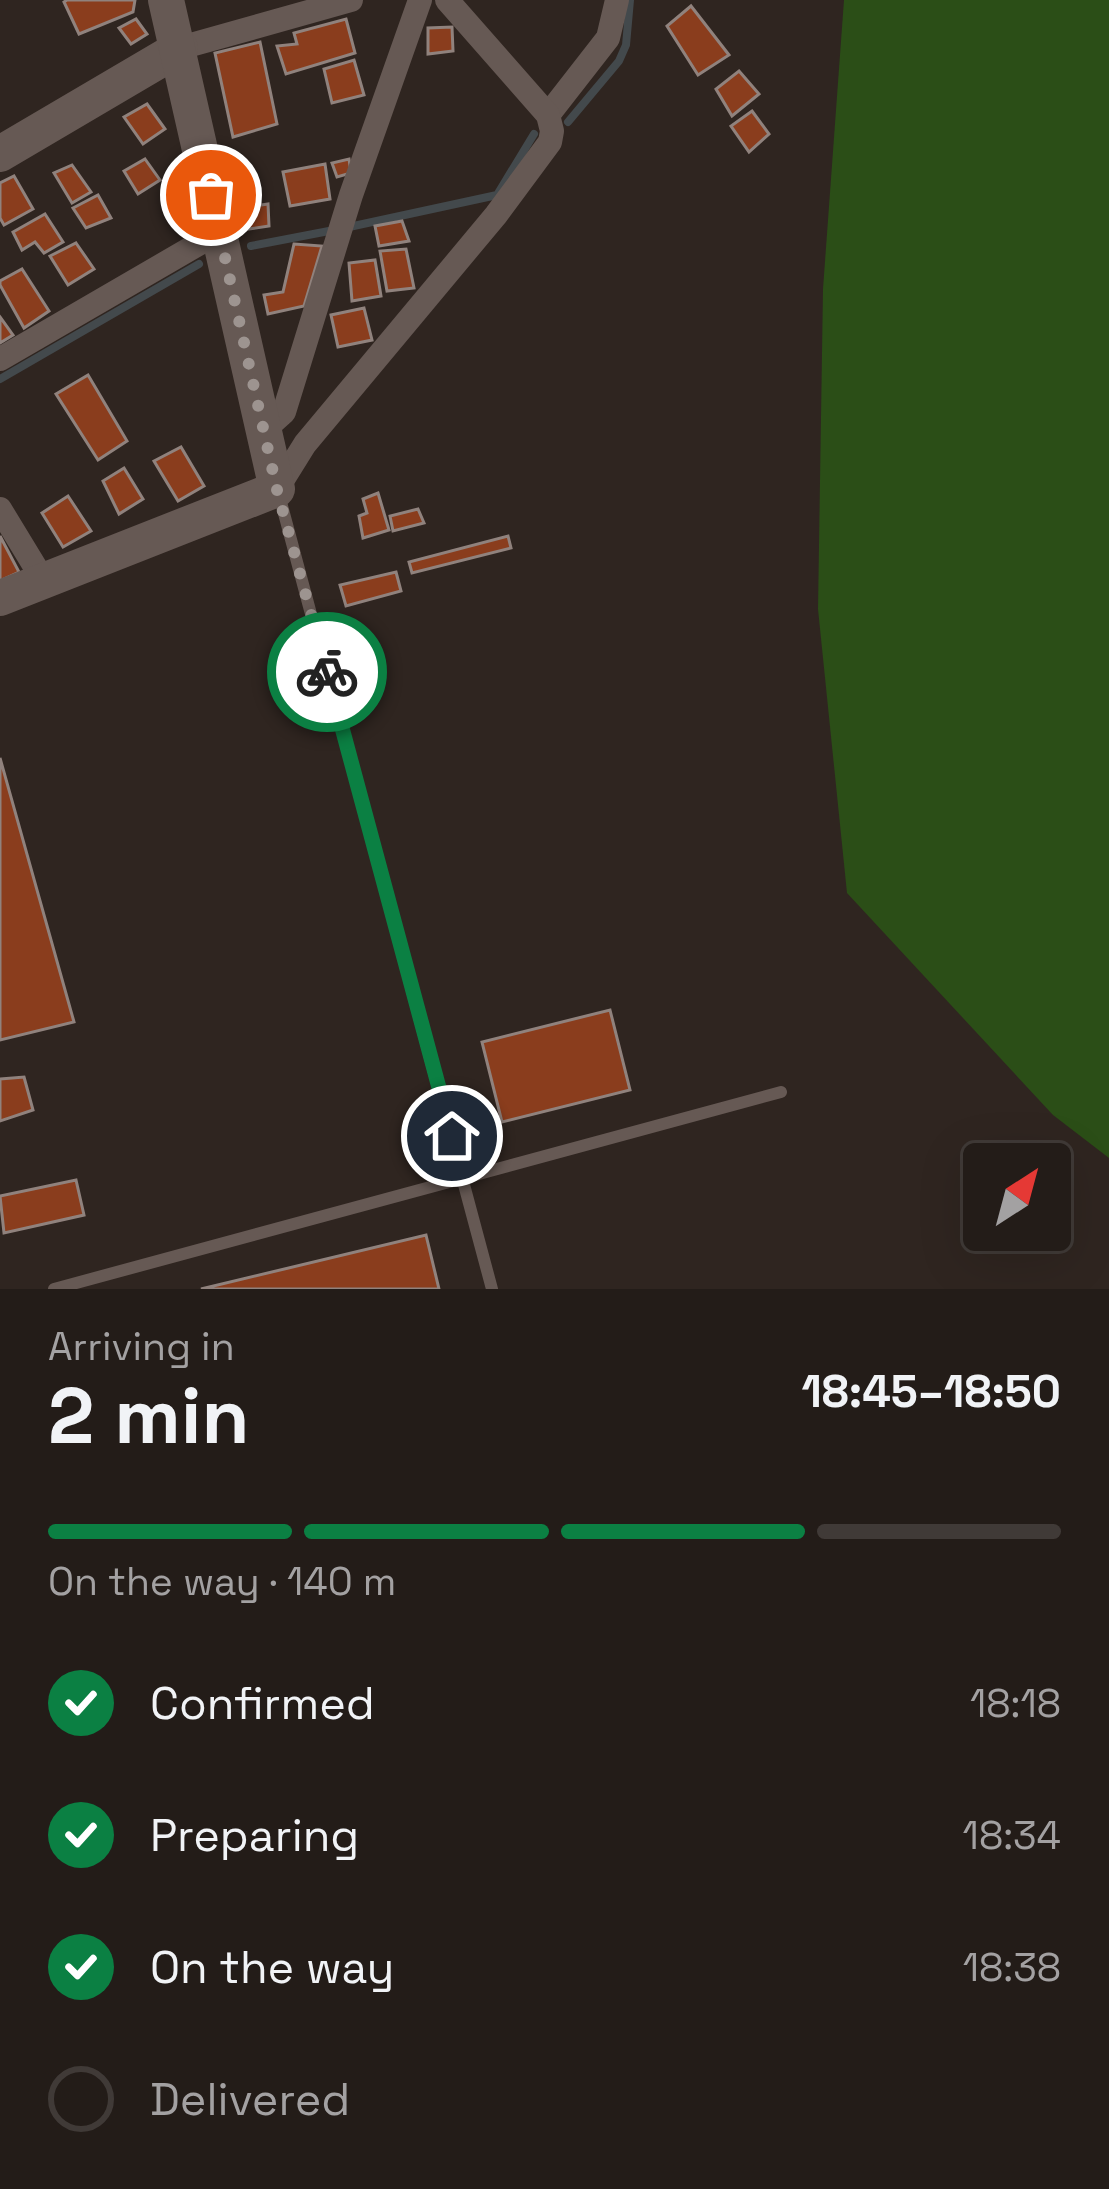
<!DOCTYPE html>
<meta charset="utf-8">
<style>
:root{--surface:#231c18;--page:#2f2925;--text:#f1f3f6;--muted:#a3a1a2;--line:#403a37;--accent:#0b8043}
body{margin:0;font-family:"Space Grotesk",sans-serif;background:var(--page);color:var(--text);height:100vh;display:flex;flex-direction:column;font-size:45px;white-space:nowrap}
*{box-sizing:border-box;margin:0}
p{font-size:39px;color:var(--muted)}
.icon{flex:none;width:66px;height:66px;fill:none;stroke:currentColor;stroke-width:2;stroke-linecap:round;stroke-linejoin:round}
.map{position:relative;height:1289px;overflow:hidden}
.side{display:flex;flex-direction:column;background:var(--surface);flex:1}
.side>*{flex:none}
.needle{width:78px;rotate:36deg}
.buttons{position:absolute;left:963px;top:1143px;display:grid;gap:24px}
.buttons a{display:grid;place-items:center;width:108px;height:108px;border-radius:12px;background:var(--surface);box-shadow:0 12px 48px #0002,0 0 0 3px var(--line);font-size:60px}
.pin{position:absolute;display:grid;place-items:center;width:102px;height:102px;color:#fff;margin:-51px;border:6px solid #fff;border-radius:50%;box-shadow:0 3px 12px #0007}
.courier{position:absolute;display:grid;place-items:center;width:120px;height:120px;margin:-60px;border:9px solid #0b8043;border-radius:50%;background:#fff;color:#222;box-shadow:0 3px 15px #0007}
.headline em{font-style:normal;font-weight:700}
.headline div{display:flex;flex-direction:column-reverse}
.headline{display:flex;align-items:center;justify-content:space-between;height:204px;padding:0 48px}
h1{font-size:78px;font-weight:700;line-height:90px}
.bar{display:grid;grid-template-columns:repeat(4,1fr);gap:18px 12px;align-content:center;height:144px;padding:0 48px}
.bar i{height:15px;border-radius:9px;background:var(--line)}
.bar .current{background:var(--accent)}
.bar p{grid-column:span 4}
ol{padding:0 48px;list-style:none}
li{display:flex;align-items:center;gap:36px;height:132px}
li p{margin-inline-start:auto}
li .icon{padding:12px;border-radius:50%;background:var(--accent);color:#fff;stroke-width:4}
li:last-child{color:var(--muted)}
li i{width:66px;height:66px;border:6px solid var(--line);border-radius:50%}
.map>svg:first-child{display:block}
</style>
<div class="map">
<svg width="1109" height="1289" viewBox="0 0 1109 1289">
<rect width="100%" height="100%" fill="#2f2520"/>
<polygon fill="#2b4e17" points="844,0 1109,0 1109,1158 1053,1115 847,893 818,609 823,289"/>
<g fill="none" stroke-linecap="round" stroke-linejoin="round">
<g stroke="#43494c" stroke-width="8">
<polyline points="568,122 619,61 626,45 630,0"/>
<polyline points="349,227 497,195 534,134"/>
<polyline points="251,246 329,231"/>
<polyline points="0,379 199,264"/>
</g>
</g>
<g fill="#8a3d1d" stroke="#90827d" stroke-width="3">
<polygon points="67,0 135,0 133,12 79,34 64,2"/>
<polygon points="691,6 729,55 698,75 667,26"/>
<polygon points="136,19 147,34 131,44 119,28"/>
<polygon points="346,19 355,53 286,74 277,46 297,44 294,33"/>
<polygon points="452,27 453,51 428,54 428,28"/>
<polygon points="260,42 277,124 233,137 215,53"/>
<polygon points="354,60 364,95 332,103 324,69"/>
<polygon points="739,71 759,94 732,116 716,89"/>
<polygon points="147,104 165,129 143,144 124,117"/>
<polygon points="752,111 769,134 749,152 731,126"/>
<polygon points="145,159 160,180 138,194 124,171"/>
<polygon points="349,159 351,173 337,177 332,163"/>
<polygon points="325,164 330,199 290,206 283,172"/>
<polygon points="72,165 91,192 72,203 54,173"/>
<polygon points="14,176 33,209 4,225 0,218 0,183"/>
<polygon points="98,195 111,218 86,228 73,208"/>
<polygon points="268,204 269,226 249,229 248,207"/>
<polygon points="45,214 63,242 44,253 35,242 22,250 13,232"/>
<polygon points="402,221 409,241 379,246 375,226"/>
<polygon points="76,243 94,269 68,285 50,256"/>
<polygon points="294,244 322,246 304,306 268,314 264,295 283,292"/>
<polygon points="406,249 414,288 387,291 380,251"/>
<polygon points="375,260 381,296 352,301 349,263"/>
<polygon points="22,269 49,311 24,328 0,285 0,281"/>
<polygon points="364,308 372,340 338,347 331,315"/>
<polygon points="0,317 13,335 0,343"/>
<polygon points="88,375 127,441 98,460 56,394"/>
<polygon points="181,447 204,486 178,501 154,461"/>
<polygon points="124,468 143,499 119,514 103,481"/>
<polygon points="378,493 389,530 363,538 359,516 367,513 363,499"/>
<polygon points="68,496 91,531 63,547 42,513"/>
<polygon points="418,509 424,523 393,531 390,516"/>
<polygon points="0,536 19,572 0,581"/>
<polygon points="508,536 511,548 412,573 409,562"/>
<polygon points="396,572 401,591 346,606 340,585"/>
<polygon points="0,758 74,1022 0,1040"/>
<polygon points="610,1010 630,1090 502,1122 482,1042"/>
<polygon points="24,1077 33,1110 0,1121 0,1079"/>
<polygon points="76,1180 84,1215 4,1233 0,1196"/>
<polygon points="426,1235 439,1289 201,1289"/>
</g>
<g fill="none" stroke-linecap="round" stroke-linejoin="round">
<g stroke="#665954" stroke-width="12">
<polyline points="278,491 492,1289"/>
<polyline points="54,1289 781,1092"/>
</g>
<g stroke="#665954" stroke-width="24">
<polyline points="180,48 351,0"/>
<polyline points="548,115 608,38 617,0"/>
<polyline points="0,359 219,232"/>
<polyline points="264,430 284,412 351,195 420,0"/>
<polyline points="277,489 305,444 496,215 550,142 552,131 548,115 447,0"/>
<polyline points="0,509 45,583"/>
</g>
<g stroke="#665954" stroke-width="36">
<polyline points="0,154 180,48"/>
<polyline points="0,598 277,489 166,0"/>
</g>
</g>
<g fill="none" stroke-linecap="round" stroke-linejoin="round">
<polyline stroke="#9d9490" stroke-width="12" stroke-dasharray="0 21.6" points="211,195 277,490 327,672"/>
<polyline stroke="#0b8043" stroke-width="15" points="327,672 452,1136"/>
</g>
</svg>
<div class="buttons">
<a><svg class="needle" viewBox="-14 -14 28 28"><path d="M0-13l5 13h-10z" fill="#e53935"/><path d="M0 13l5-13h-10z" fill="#a3a1a2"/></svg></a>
</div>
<div class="pin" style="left:211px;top:195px;background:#ea580c"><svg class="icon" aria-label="bag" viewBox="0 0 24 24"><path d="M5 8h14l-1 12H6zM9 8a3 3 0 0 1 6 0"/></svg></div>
<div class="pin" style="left:452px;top:1136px;background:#1f2937"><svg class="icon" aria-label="home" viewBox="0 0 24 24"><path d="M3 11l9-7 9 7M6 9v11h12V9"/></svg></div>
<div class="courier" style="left:327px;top:672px"><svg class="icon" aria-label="bike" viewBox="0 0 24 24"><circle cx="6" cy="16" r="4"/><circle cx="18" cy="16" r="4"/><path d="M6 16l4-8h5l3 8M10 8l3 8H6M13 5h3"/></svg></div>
</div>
<section class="side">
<div class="headline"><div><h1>2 min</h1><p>Arriving in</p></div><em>18:45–18:50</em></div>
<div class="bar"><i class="current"></i><i class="current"></i><i class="current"></i><i></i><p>On the way · 140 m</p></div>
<ol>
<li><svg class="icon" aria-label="check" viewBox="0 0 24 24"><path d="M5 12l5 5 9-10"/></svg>Confirmed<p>18:18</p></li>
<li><svg class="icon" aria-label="check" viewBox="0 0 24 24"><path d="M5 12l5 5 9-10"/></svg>Preparing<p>18:34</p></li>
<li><svg class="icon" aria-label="check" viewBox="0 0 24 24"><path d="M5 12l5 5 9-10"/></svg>On the way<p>18:38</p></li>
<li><i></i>Delivered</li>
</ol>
</section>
